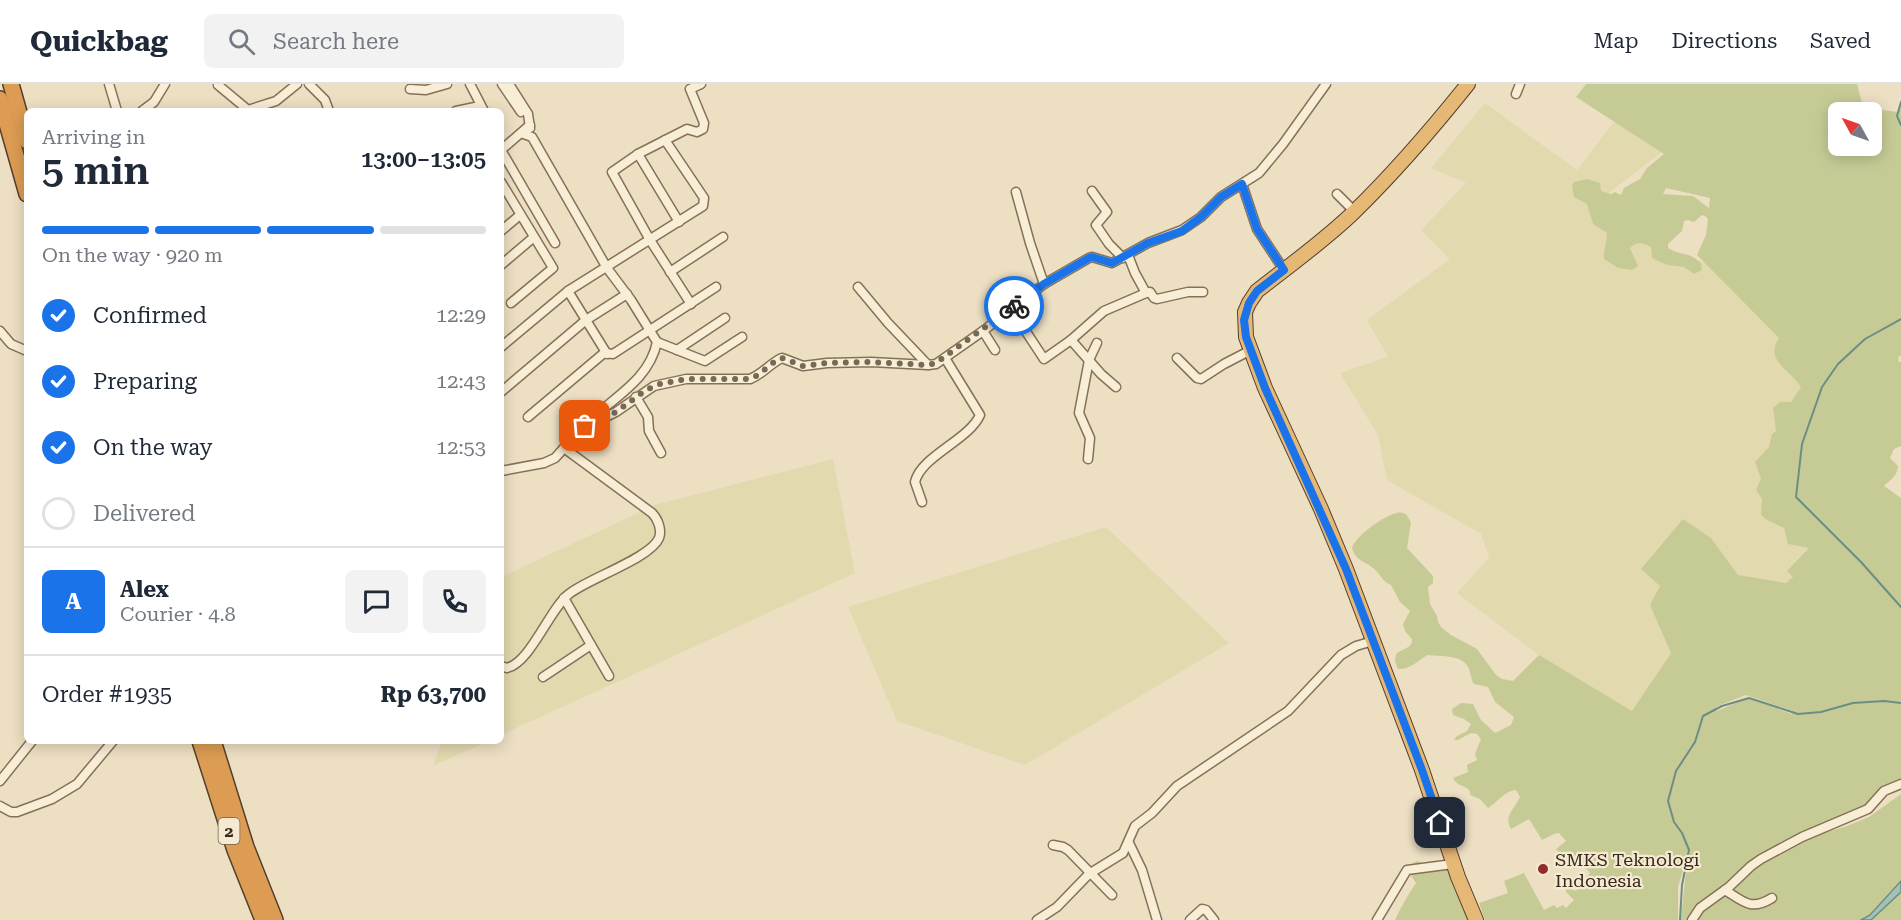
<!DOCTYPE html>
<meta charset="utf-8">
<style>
:root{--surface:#fff;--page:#f2f2f3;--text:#1f2937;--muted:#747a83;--line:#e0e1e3;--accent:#1a73e8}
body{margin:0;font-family:"Roboto Serif",serif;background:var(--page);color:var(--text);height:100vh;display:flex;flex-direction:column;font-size:22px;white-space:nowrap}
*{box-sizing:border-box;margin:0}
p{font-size:20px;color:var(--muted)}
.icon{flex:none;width:33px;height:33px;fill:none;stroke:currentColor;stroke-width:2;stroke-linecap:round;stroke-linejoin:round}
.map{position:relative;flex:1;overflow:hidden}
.side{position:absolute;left:24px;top:24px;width:480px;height:636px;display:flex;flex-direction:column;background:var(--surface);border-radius:9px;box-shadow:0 3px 15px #0003}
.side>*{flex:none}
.needle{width:39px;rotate:310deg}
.controls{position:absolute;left:1828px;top:18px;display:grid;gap:12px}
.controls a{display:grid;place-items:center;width:54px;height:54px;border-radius:9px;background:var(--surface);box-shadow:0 3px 15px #0003;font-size:30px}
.pin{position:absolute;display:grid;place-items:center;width:51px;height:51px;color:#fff;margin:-26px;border-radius:12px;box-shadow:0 3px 9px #0006}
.courier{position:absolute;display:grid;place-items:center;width:60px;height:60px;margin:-30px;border:4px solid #1a73e8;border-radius:50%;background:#fff;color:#222;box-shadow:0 2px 8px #0007}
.headline em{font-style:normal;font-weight:600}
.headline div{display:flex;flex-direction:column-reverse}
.headline{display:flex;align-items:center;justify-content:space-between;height:102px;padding:0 18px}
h1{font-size:39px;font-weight:600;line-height:45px}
.bar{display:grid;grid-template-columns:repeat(4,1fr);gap:9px 6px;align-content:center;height:72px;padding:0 18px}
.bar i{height:8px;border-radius:4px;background:var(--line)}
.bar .on{background:var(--accent)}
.bar p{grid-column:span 4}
.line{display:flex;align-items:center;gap:15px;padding:0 18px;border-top:2px solid var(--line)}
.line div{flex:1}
.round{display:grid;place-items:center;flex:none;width:63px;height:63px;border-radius:9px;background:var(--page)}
ol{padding:0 18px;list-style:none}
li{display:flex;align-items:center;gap:18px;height:66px}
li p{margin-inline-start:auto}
li .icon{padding:6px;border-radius:50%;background:var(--accent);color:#fff;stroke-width:4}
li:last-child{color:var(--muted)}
li i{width:33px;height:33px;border:3px solid var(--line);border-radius:50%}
header{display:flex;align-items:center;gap:36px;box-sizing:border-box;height:84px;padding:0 30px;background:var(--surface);border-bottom:2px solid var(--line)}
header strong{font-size:28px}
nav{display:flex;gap:33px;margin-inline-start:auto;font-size:21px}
.search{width:420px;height:54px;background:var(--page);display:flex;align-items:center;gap:15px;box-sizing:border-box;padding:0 21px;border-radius:9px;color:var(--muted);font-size:22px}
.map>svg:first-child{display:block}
</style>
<header>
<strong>Quickbag</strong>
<div class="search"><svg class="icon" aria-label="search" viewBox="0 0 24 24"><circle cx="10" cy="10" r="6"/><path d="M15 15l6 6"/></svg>Search here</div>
<nav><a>Map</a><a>Directions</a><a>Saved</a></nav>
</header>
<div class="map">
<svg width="1901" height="836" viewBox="0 0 1901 836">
<rect width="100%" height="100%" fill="#eddfc2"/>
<g fill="#e3d9af">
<polygon points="1485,19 1577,86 1617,34 1666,65 1610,108 1603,137 1686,174 1756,190 1814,304 1822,463 1790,499 1736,496 1670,519 1658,507 1651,521 1671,568 1637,624 1637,631 1556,584 1457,509 1489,474 1481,450 1387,396 1378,351 1340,289 1388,273 1367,236 1450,175 1421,146 1466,99 1431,84"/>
<polygon points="833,375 855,489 501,651 501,500 504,492 655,421"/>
<polygon points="1106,443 1229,559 1025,681 897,637 848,523"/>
<polygon points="442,657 488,657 433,682"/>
</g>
<g fill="#c6cb96" fill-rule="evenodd">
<path d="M1586,0H1857L1863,23L1897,28L1901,18V272H1899L1898,277L1901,278V362L1894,365L1890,374L1898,382C1897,393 1891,395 1884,402L1901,414V703L1890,706L1870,727L1850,738L1831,743L1775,770L1740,791L1690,836H1681L1686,785L1684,783L1678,803V836H1485L1479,819L1508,809L1504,797L1524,789L1544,826L1554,821L1557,824L1563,821L1566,824L1574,816L1566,808V801L1575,807L1586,799V794L1590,789L1584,782L1577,783L1574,785L1556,765L1566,757L1559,749L1554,750L1542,756L1529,735L1511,745C1503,733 1515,724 1520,713L1516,706C1504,707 1498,718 1488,724L1480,715L1470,711V707C1465,701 1456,702 1453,694L1468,688L1467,681L1477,676L1475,670L1481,655L1477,650L1471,649L1458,656H1454L1457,652L1467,647L1471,640L1464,635L1453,631L1452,625L1461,619L1473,620L1481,636L1495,649L1511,641L1514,633L1495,618L1488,603L1474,600C1470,594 1471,587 1467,581C1458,570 1440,573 1427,571C1419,577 1408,586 1398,585L1395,577L1396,570C1403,564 1412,565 1412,555L1405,547L1403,540L1410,527L1400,518L1391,501C1381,497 1381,490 1373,484C1364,477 1355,476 1352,464C1355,452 1385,431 1397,429C1399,428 1404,429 1406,430L1411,438L1407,464L1433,492V499L1428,503L1430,520L1437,532L1438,538L1441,543L1451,551L1477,565L1496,591L1502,595L1513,597L1539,571L1632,627L1671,569L1650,521L1660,502L1641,485L1683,435L1711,454L1738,491L1786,499L1793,493L1787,487L1809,464L1788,460L1784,444L1767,436L1761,431L1762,415L1756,406L1761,395L1755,378L1769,363L1772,350L1776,347L1773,324L1780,318H1791L1801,303C1790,285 1764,277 1779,254L1697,171L1706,151L1708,135L1705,132L1702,131L1694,138L1688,136L1684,137L1682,147L1668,160V164C1681,172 1688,167 1701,179L1702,186L1694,190L1684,183L1667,181L1652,174L1651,163C1642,159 1638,157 1630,164L1638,182L1632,186L1618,184L1604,175C1603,167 1607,158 1607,149L1593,140L1587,120L1574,113L1572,102L1574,98L1587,95L1600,99L1601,107L1611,110L1615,108L1621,111L1624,104L1640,95L1647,84L1664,70L1576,13ZM1839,28H1872V62H1839ZM1666,104L1710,114L1709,124L1693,112L1663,110ZM1746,611L1792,627V630L1747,614L1717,627L1715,625L1718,622Z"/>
<polygon points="1901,710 1901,836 1695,836 1697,829 1748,790 1768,777 1817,751 1847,742 1869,733"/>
<path d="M1418,777C1431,786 1439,788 1452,780L1475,836H1395C1400,825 1409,809 1416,799L1410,790L1413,779Z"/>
</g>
<polygon fill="#a4c0b7" stroke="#6b8e84" stroke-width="1.5" points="1901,797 1901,808 1871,836 1861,836 1870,831"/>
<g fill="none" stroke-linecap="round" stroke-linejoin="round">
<g stroke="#6b8e84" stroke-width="2">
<polyline points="1901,18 1897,32 1901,41"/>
<polyline points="1901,235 1865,255 1838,280 1822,303 1802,360 1796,413 1861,478 1901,523"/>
<polyline points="1680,836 1682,801 1689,766 1682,749 1674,738 1668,717 1676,687 1695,658 1703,632 1722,622 1749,614 1798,630 1821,628 1853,619 1884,617 1901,619"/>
</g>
<g stroke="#877059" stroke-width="11">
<g id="minor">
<polyline points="109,0 117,27"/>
<polyline points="309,0 325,16 329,27"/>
<polyline points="470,0 484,27"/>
<polyline points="502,0 521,28"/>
<polyline points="509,0 528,30 530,44"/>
<polyline points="218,1 248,26 276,17 297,0"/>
<polyline points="410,5 426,6 447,0"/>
<polyline points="1516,10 1520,0"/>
<polyline points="142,27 154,18 165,0"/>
<polyline points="456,27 480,22"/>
<polyline points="530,41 501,66 555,159"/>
<path d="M521,49L532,53L607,184L631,216L657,258C649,297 612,314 586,340"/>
<polyline points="638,70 679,138"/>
<polyline points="501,98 553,184 511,219"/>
<polyline points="1242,100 1257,145 1284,186"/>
<polyline points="1092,107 1107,128 1096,141 1109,160 1123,174"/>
<polyline points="1016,108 1030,159 1044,200"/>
<polyline points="1337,110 1354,127"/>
<polyline points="501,147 520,131"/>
<polyline points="1128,171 1135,189 1146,209"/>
<polyline points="501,181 534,153"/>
<polyline points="670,188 723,153"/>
<polyline points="858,203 888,239 928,281"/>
<polyline points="568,207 607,270"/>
<polyline points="691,220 650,156 612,88 638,70 687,45 697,48 703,45 704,39 690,5 701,0"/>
<polyline points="1011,225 1044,275 1071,256 1104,227 1146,209 1150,208 1154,214 1157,215 1188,208 1203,208"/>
<polyline points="0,247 11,260 27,267"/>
<polyline points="983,247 995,266"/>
<polyline points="1071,256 1101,290 1116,303"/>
<polyline points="657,258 705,277 742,253"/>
<polyline points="501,263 568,207 703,122 704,114 665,56"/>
<polyline points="677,266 725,234"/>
<polyline points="1177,274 1197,294 1201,295 1224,280 1251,266"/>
<polyline points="501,308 586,236 627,210"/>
<polyline points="636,313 648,333 649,347 661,369"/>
<polyline points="528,333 604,269 613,270 716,203"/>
<polyline points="1088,375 1090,354 1079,329 1089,276 1097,259"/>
<path d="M501,387L544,379L555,374L581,345L616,328L654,302L686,295H750C763,290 769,280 782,274L803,282L827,279L871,278L928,281L936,280L983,247L1044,200L1089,174L1092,173L1112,179L1148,159L1182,146L1201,133L1221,113L1259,89L1283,60L1326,0"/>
<path d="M922,418L915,398C921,372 969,356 980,331L945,274"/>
<polyline points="564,514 609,592"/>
<path d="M501,582L507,584C531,578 550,524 569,510C587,495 651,474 659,454C662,446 658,435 652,429L564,364"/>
<polyline points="543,593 591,561"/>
<polyline points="0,697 32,657"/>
<polyline points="0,722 11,728 17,728 52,715 77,700 113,657"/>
<polyline points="1129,759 1142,786 1157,836"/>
<polyline points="1053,761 1063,763 1068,766 1112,811"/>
<path d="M1725,806C1744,818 1751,827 1772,814"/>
<polyline points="1037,836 1057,823 1089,790 1123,769 1135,742 1152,729 1177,702 1288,627 1341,571 1356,562 1373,557"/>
<polyline points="1190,836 1202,825 1206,826 1214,836"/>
<polyline points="1377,836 1407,786 1453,780"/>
<polyline points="1692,836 1700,824 1729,803 1751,782 1761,775 1802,753 1868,725 1884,707 1901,700"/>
</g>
</g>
<g stroke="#543f2e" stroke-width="16">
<path id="trunk" d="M1468,0C1432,45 1395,88 1354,128C1324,157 1290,181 1257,207L1249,219L1245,228L1246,253L1265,304L1321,425L1346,485L1422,686L1458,793L1476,836"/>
</g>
<g stroke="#543f2e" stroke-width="18">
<g id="motorway">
<polyline points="11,0 27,57"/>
<polyline points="0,15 27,110"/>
<polyline points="200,657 235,766 263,836"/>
<polyline points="213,657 246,763 275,836"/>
</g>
</g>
<use href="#minor" stroke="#f8edd5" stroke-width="8"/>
<use href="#trunk" stroke="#e6b876" stroke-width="14"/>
<use href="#motorway" stroke="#dc9c53" stroke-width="15"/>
</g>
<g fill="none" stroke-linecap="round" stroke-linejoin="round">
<path stroke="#776957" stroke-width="6" stroke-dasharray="0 10.8" d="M585,342L616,328L646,306L660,300L686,295H750C763,290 769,279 782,274L803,282L827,279L870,278L928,281L936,279L1014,222"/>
<polyline stroke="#1a73e8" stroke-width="8" points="1014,222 1044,200 1089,174 1092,173 1112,179 1148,159 1182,147 1201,133 1221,113 1242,100 1257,145 1284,186 1257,207 1249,219 1244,236 1246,253 1265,304 1346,485 1422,686 1440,739"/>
</g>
<circle fill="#952a2d" stroke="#f5ead1" stroke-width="2" cx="1543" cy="785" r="6"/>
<g text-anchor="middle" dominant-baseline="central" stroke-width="4.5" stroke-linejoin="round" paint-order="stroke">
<rect fill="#f5ead1" stroke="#706353" stroke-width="1.5" x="218.5" y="734" width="21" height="26" rx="4.5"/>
<g font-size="16" font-weight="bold" fill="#37291d">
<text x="229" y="747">2</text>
</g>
<g font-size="18" fill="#37291d" stroke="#f5ead1" text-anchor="start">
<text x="1555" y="775">SMKS Teknologi<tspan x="1555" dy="21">Indonesia</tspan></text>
</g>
</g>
</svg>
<div class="controls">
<a><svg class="needle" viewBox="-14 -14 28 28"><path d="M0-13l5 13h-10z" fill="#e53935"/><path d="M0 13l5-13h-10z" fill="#747a83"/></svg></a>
</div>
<div class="pin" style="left:585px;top:342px;background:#ea580c"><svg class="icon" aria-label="bag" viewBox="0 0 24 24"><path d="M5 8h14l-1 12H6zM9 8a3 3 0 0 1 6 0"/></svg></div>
<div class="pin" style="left:1440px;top:739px;background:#1f2937"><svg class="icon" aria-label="home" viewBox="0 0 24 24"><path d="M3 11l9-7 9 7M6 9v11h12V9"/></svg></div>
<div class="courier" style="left:1014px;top:222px"><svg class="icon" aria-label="bike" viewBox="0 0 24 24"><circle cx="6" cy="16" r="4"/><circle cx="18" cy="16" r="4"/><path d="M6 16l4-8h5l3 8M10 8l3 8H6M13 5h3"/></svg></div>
<section class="side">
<div class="headline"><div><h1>5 min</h1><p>Arriving in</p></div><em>13:00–13:05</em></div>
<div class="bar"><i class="on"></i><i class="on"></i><i class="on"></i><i></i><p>On the way · 920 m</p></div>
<ol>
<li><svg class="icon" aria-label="check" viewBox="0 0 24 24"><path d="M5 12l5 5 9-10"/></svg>Confirmed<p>12:29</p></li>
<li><svg class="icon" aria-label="check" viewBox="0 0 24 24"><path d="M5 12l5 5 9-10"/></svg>Preparing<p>12:43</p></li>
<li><svg class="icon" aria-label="check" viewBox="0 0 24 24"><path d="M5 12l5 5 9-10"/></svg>On the way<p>12:53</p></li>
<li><i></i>Delivered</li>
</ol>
<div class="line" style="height:108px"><b class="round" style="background:var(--accent);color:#fff">A</b><div><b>Alex</b><p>Courier · 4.8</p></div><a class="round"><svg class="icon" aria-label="chat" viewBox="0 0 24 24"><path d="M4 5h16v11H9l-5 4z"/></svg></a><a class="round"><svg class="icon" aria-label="phone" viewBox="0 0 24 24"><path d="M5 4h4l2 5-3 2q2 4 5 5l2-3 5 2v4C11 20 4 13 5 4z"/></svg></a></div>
<div class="line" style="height:78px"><div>Order #1935</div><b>Rp 63,700</b></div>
</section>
</div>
